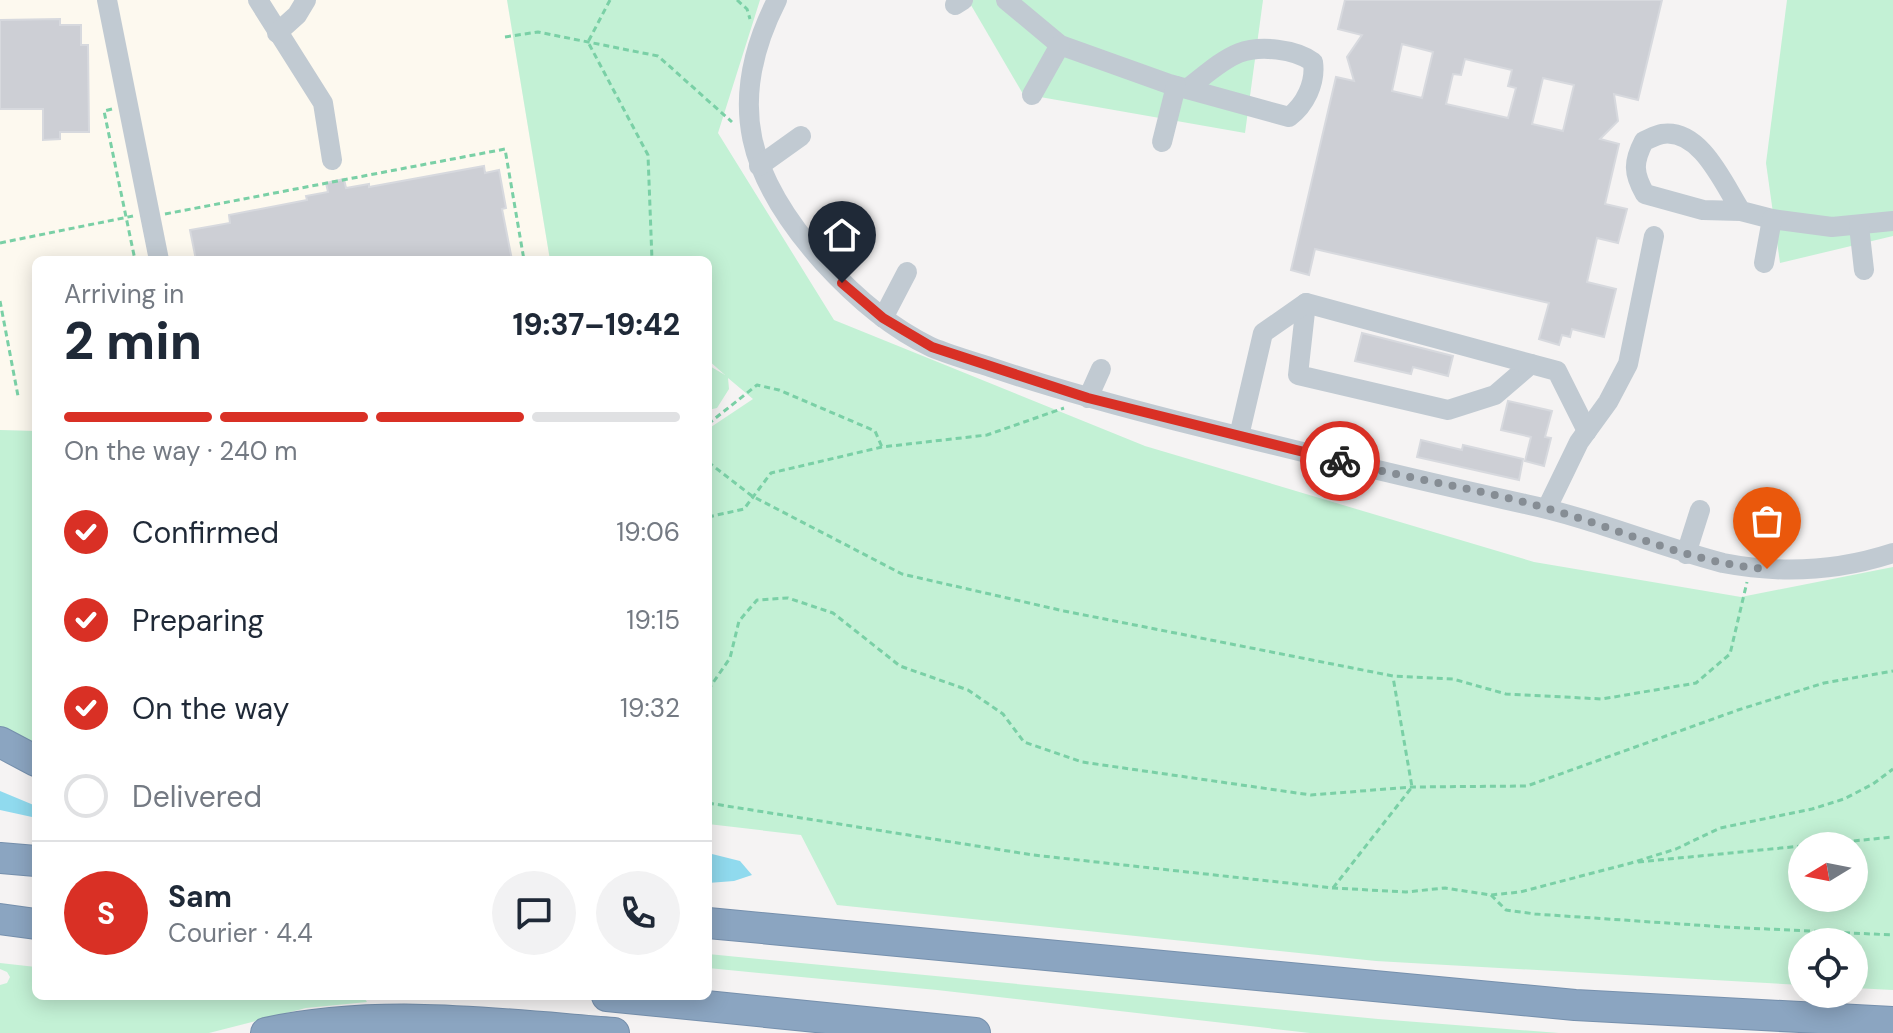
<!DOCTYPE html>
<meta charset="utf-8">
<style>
:root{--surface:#fff;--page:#f2f2f3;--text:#1f2937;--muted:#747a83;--line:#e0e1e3;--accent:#d93025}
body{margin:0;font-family:"DM Sans",sans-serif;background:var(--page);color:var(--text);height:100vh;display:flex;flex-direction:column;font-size:30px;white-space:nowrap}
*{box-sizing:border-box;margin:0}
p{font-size:26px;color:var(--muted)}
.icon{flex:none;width:44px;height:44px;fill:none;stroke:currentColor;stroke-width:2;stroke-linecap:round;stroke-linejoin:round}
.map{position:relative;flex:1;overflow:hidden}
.panel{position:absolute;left:32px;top:256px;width:680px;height:744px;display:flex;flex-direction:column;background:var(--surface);border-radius:12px;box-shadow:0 4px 20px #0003}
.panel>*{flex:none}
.needle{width:52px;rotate:260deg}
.controls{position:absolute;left:1788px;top:832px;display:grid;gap:16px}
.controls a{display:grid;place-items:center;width:80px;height:80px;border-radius:50%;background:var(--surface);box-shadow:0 4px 20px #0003;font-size:40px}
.pin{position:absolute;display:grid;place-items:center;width:68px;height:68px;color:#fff;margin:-82px -34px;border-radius:50% 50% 50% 0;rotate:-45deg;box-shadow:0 0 8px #0007}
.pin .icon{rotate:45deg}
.courier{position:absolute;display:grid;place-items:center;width:80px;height:80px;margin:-40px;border:6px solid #d93025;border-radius:50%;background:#fff;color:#222;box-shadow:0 2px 10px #0007}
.overview em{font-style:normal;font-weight:800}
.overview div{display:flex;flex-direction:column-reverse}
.overview{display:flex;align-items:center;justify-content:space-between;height:136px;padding:0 32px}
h1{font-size:52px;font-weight:800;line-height:60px}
.bar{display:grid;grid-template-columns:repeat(4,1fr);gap:12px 8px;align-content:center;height:96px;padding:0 32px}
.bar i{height:10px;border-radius:6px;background:var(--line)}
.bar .on{background:var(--accent)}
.bar p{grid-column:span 4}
.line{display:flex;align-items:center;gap:20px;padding:0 32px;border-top:2px solid var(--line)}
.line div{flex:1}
.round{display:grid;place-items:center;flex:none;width:84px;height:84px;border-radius:42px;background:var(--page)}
ol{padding:0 32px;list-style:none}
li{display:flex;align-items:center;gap:24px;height:88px}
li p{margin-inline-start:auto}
li .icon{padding:8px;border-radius:50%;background:var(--accent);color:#fff;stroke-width:4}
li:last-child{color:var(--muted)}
li i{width:44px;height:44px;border:4px solid var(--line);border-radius:50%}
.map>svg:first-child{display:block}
</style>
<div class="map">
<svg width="1893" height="1033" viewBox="0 0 1893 1033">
<rect width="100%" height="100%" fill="#f5f3f3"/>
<polygon fill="#fdf9ef" points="0,0 507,0 550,260 36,260 36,431 0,430"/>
<g fill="#c3f1d5" fill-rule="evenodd">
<path d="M507,0H760L718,133L834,320L1145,446L1534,562L1741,597L1893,567V990L1854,988V942H1802V985L1376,961L837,905L801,835L708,824V429L753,399L728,378L729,389L717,408L708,410V365L725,375L708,360V260H550ZM1802,846H1854V898H1802Z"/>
<polygon points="968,0 1263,0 1245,133 1023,94"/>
<polygon points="1787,0 1893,0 1893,236 1780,263 1766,163"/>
<polygon points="0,430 36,431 36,747 0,726"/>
<polygon points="708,954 1378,1019 1559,1033 1310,1033 937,990 708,968"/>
<polygon points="0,963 36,967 36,996 363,996 367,1002 306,1008 209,1033 0,1033 0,985 7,983 10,977 7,972 0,969"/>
</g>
<g fill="#90daee">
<polygon points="0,791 36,806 32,817 0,810"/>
<polygon points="708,853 740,861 752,875 734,881 708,883"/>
</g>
<g fill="#cdcfd5" stroke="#d7d9de" stroke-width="2" fill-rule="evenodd">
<path d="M1345,0H1662L1638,100L1614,94L1618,121L1600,139L1619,144L1605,204L1627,209L1618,243L1597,238L1587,282L1616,289L1604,337L1572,329L1570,337L1562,335L1559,345L1539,339L1549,303L1315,249L1309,275L1291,270L1336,77L1354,81L1347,57L1362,35L1338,29ZM1402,44L1433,52L1422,98L1392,91ZM1465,59L1512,70L1508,86L1516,88L1508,118L1446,104L1453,74L1461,75ZM1543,78L1574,85L1563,131L1532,124Z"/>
<polygon points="60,19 60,25 81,25 81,45 88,45 89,132 60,132 60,139 43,140 43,109 0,109 0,20"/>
<polygon points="484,166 485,173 499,170 506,208 502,209 512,260 196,260 190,230 230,223 229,215 307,200 306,196 328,192 326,183 344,179 346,188 369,184 369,187"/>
<polygon points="1362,333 1453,356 1448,376 1413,367 1411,374 1355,361"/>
<polygon points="1508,401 1552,411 1545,437 1551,438 1544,466 1525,461 1531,437 1501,430"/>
<polygon points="1421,440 1462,450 1463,445 1523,459 1519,480 1417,457"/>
</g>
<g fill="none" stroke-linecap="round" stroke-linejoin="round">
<g stroke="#7690ad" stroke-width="32">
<g id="highway">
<polyline points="0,742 36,761"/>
<polyline points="0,858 36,861"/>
<polyline points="0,919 36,924"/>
<polyline points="708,923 1575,1005 1893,1022"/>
<polyline points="607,996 975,1033"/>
<path d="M266,1033C380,1008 499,1024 614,1033"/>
</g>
</g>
<g stroke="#7ad0a6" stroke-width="3" stroke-dasharray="6 4" stroke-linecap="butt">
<polyline points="610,0 588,42 648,155 652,260"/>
<polyline points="737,0 747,9 750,19"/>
<polyline points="505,37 538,32 658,56 732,122"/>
<polyline points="112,109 104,111 135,260"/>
<polyline points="165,214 505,149 524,260"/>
<polyline points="0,243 133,216"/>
<polyline points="0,301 18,396"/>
<polyline points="708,424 757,385 779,390 875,431 882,447"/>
<polyline points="708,462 752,496 902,574 1064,611 1393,676 1453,679 1506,694 1602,699 1696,683 1730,654 1747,582"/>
<polyline points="708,517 744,509 771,473 882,447 987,435 1064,408"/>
<polyline points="708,690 730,658 739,621 757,600 788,598 833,613 900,666 968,690 1003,714 1024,742 1082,762 1311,795 1412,787 1527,786 1738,710 1824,683 1893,671"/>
<polyline points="708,803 1033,855 1333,888 1406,892 1445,888 1491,895 1520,892 1631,863 1676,849 1720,828 1812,809 1844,799 1873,784 1893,769"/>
<polyline points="1804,846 1893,837"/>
<polyline points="1638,862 1802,846"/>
<polyline points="1333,888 1412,787 1393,677"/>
<polyline points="1491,895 1506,910 1535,914 1725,927 1893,935"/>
</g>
<g stroke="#c1cad2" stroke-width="20">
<polyline points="107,0 159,260"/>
<polyline points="258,0 323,103 332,160"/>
<path d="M777,0C724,104 749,179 823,262C854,296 889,327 931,347C950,355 971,361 990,367C1052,388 1114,405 1177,421C1293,450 1408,478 1525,504C1592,518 1657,546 1723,563C1780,574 1838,571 1893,553"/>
<path d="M1006,0L1060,45L1169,84L1289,117C1305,105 1316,83 1313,62C1295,49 1260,45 1239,53C1221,60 1203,77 1187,89"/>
<polyline points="955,5 963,0"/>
<polyline points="277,33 297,15 306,0"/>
<polyline points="1032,95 1060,45"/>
<polyline points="1162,142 1176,86"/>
<polyline points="759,166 801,136"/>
<path d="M1741,211C1724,185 1701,128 1662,134C1656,135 1649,139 1644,141C1633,162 1633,173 1645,194L1703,210L1741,211L1772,219L1832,227L1893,221"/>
<polyline points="1859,226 1864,270"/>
<polyline points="1764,263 1772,219"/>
<polyline points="1306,303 1298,375 1448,410 1495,395 1531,364"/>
<polyline points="883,318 907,272"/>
<polyline points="1088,398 1101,369"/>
<polyline points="1239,436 1263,333 1306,303 1557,371 1587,431"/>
<polyline points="1547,508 1579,442 1608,402 1628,364 1654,236"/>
<polyline points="1686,554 1700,510"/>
</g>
<use href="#highway" stroke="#8ba5c1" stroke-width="30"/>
</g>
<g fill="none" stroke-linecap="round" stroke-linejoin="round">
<path stroke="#868d94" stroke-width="8" stroke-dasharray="0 14.4" d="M1340,461C1409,479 1481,489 1549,509C1621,529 1692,564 1767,569"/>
<polyline stroke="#d93025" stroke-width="10" points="842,283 883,318 932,347 1088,398 1340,461"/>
</g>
</svg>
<div class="controls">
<a><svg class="needle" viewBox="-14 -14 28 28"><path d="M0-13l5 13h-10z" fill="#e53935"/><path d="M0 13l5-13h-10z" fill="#747a83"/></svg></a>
<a><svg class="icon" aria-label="locate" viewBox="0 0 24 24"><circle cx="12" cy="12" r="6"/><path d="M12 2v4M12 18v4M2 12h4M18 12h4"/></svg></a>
</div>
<div class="pin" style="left:1767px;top:569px;background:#ea580c"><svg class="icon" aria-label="bag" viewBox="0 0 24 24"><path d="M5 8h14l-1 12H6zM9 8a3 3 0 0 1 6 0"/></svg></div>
<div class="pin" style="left:842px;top:283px;background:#1f2937"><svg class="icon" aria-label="home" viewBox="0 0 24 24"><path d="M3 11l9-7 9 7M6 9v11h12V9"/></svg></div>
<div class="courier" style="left:1340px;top:461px"><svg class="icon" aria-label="bike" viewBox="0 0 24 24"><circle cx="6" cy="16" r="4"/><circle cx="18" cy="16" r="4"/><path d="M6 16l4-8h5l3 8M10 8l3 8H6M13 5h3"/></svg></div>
<section class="panel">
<div class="overview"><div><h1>2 min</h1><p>Arriving in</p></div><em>19:37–19:42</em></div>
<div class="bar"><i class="on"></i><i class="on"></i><i class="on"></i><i></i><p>On the way · 240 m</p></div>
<ol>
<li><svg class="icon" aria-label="check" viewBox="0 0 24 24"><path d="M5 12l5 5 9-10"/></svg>Confirmed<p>19:06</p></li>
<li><svg class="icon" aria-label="check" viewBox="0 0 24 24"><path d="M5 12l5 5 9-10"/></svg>Preparing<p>19:15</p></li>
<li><svg class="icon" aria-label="check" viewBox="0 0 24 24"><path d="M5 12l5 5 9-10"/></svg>On the way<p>19:32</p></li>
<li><i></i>Delivered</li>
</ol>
<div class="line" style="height:144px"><b class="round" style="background:var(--accent);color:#fff">S</b><div><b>Sam</b><p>Courier · 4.4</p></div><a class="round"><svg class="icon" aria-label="chat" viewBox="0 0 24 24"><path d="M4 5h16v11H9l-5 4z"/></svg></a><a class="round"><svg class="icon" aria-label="phone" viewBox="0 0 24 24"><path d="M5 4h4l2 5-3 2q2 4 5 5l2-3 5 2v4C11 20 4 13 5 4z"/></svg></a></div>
</section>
</div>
